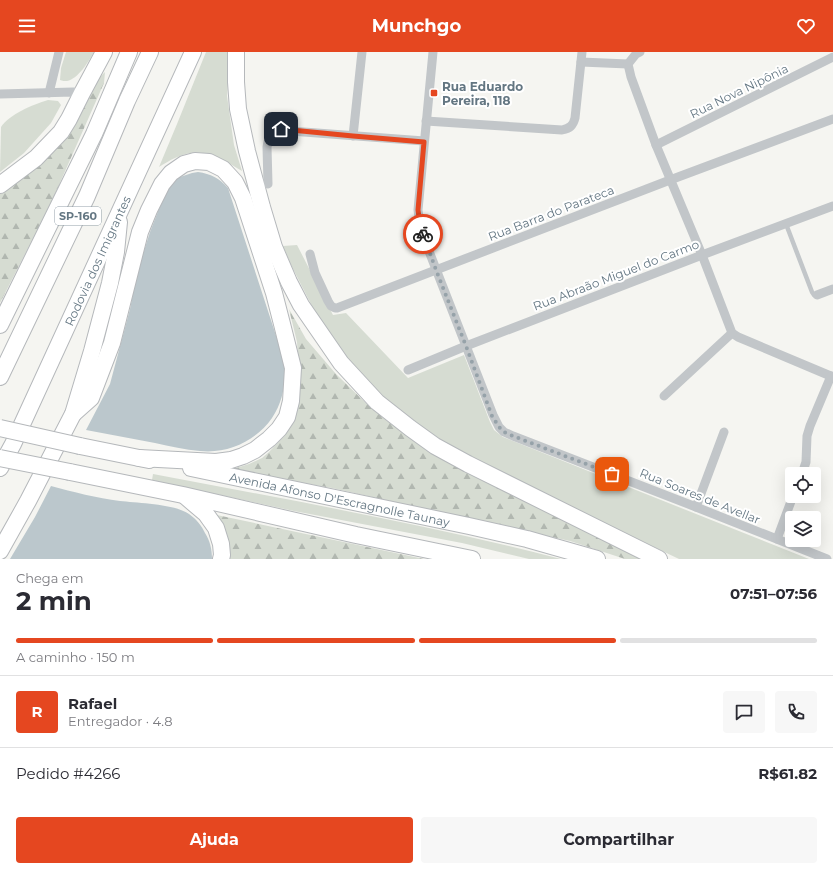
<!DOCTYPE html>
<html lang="pt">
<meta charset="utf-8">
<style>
:root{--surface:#fff;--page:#f7f7f7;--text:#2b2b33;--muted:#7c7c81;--line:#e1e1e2;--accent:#e54720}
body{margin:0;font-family:Montserrat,sans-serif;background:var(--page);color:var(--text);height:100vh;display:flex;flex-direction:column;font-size:15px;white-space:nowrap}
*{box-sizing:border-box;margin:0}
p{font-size:13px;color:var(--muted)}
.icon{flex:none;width:22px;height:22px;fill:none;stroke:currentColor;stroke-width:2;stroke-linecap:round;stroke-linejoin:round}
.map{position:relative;height:507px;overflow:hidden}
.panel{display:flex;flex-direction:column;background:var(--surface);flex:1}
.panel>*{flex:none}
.fabs{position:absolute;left:785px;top:415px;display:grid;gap:8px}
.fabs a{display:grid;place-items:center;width:36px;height:36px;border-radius:4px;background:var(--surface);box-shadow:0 4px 16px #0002;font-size:20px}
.pin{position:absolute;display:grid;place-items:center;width:34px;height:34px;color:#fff;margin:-17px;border-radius:8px;box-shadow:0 2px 6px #0006}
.courier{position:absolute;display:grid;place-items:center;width:40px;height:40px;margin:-20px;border:3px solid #e54720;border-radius:50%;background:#fff;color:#222;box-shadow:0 1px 5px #0007}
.headline em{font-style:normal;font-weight:700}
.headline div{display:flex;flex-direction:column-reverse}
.headline{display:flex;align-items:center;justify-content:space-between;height:68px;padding:0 16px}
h1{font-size:26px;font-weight:700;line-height:30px}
.bar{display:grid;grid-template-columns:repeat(4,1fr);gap:6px 4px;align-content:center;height:48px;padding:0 16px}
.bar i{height:5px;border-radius:3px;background:var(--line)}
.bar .on{background:var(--accent)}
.bar p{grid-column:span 4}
.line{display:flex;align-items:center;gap:10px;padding:0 16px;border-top:1px solid var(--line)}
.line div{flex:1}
.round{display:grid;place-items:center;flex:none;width:42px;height:42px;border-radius:4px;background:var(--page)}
.action{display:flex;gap:8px;margin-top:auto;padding:8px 16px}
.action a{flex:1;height:46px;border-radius:4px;background:var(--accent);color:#fff;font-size:16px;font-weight:700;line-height:46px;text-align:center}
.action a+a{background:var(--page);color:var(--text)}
header{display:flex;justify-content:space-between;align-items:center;height:52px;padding:0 16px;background:var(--accent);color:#fff;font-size:18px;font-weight:700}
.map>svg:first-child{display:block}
</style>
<header><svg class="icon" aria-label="menu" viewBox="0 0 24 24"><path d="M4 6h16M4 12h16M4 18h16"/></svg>Munchgo<svg class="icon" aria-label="heart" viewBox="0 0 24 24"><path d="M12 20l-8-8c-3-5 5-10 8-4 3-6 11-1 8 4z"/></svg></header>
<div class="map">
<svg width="833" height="507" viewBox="0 0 833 507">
<defs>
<pattern id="forest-firs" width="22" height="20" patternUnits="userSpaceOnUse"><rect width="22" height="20" fill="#d6dcd2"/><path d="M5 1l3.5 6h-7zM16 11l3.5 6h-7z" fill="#b1b7b0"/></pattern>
</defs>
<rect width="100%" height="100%" fill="#f5f5f1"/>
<g fill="#d6dcd2">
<path d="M66,0H94C89,9 78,27 67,29C65,29 62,29 60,28L61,16Z"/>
<path d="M206,0H230L227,44L234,93L242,119C219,105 202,93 175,106C170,108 164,112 159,115L177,72Z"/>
<path d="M48,48L58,49L61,53L51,71L24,101L0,120L1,75C10,62 32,53 48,48Z"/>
<polygon points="297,193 333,263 346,261 408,326 464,303 490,370 494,378 503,385 809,507 679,507 470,407 437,389 383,345 352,312 337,294 313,256 292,215 283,194"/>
<path d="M153,422C289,448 426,472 561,507H529L462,491L294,459L152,428Z"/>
</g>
<g fill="url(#forest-firs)">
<polygon points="105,20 104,31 51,151 0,251 0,142 8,137 97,28"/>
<polygon points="289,257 306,287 336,322 370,355 387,369 419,391 645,507 625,507 570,489 332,436 245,421 233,417 249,412 262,406 269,400 283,385 291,372 299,323 297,290"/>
<polygon points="212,462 424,507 226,507"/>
</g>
<g fill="#bbc7cc">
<path d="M198,120C211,122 219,126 228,136L282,302C287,325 285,346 272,366C256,389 228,402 200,399C185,398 170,394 155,391C132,387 109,382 86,378L110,332L130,257L135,231L142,205L150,180L166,139L174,129L180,125L192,121Z"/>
<path d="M51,434C73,440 97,446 120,449C138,451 175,452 189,462C196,467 202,474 205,481C210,489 212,497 212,507H10L35,465Z"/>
</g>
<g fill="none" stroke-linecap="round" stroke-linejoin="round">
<g stroke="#b5b8bb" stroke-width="18">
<g id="highway">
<polyline points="236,0 236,30 238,57 247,99 262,155 274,195 289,230 301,253 341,311 377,350 410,376 435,394 468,412 659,507"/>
<polyline points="0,133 36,106 61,80 69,67 82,41 104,0"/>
<polyline points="0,273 94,82 129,0"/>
<polyline points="0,325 87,144 127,49 150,0"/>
<polyline points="73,362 91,346 112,291 140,180 149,158 162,132 171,121 184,112 195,109 209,110 223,117 235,130 243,146 274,241 282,272 293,316 291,349 287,365 279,377 269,387 255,398 243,404 231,408 216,410 139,406"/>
<polyline points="80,394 149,408"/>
<path id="s1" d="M0,416L13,392L193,0"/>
<path id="s2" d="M191,416L469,474L527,487L597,507"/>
<polyline points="70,420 183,443 356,483 472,507"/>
<polyline points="186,445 206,462 216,476 221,492 222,503 221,507"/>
<polyline points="0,499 28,449 73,362 92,299 110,231 116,200 119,170"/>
</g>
</g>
<polyline stroke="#c2c6c9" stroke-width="4.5" points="786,172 812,240 814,243 817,243"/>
<g stroke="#c2c6c9" stroke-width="9">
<polyline points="433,0 418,158 420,173 425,189 493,363 499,375 504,380 513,384 696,455 827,507"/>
<polyline points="640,0 636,2 628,12 631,25 656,93 702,203 732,281 738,285 833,325"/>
<polyline points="581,10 628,12"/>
<polyline points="49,41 59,0"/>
<polyline points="0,42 73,40 82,41"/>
<path d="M426,69L562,78C570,76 573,74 575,66L582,0"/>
<polyline points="353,84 362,0"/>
<polyline points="656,93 833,5"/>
<path d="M268,132L267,95C268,88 270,80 277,78L424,89"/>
<polyline points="310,202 315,221 328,249 331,254 335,256 337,256 670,128 833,67"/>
<polyline points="817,243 833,237"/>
<polyline points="408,318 466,294 702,203 833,154"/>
<polyline points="664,344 732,281"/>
<polyline points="802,422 806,410 807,384 810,374 831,324"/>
<polyline points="696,455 724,380"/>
<polyline points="777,487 793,444"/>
</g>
<use href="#highway" stroke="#fff" stroke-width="16"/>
<g stroke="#b5b8bb" stroke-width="18" stroke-linecap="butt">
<g id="highway-bridge">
<polyline points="0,376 80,394"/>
<polyline points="0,406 70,420"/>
</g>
</g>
<use href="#highway-bridge" stroke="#fff" stroke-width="16"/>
</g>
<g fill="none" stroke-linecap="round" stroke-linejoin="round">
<polyline stroke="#96a2a9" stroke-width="4" stroke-dasharray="0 7.2" points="423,182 436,218 466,294 492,364 499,375 504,380 513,384 612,422"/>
<polyline stroke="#e54720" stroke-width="5" points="281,77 353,84 424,90 418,158 420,173 423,182"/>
</g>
<rect fill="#e54720" stroke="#fff" stroke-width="1.5" x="430" y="37" width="8" height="8" rx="2"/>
<g text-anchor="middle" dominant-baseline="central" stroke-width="4" stroke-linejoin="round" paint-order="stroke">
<rect fill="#fff" stroke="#929fa8" stroke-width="1" x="55" y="155" width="46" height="18" rx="3"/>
<g font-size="11" font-weight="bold" fill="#637682">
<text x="78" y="164">SP-160</text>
</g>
<g font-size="12" font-weight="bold" fill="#637682" stroke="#fff" text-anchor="start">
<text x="442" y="34">Rua Eduardo<tspan x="442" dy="14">Pereira, 118</tspan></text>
</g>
<g font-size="12" fill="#637682" stroke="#fff">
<text transform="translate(739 39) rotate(-26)">Rua Nova Nipônia</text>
<text transform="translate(551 161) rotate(-21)">Rua Barra do Parateca</text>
<text stroke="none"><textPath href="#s1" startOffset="229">Rodovia dos Imigrantes</textPath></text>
<text transform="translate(616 223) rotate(-21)">Rua Abraão Miguel do Carmo</text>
<text transform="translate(700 444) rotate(22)">Rua Soares de Avellar</text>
<text stroke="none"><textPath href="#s2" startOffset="152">Avenida Afonso D'Escragnolle Taunay</textPath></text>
</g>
</g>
</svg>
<div class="fabs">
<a><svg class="icon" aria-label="locate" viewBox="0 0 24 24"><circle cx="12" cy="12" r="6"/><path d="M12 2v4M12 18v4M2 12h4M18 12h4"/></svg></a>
<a><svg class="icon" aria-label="layers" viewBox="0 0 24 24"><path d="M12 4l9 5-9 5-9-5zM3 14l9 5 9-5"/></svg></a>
</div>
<div class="pin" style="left:612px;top:422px;background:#ea580c"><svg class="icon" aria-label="bag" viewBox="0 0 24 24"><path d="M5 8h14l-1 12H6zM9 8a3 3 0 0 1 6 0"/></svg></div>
<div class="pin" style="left:281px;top:77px;background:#1f2937"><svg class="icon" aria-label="home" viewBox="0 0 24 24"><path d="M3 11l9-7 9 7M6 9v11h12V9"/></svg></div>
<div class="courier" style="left:423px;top:182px"><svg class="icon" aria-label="bike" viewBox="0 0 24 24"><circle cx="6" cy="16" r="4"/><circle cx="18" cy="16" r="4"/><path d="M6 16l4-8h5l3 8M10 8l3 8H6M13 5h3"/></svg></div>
</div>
<section class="panel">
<div class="headline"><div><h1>2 min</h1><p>Chega em</p></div><em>07:51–07:56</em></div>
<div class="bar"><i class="on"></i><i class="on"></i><i class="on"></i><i></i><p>A caminho · 150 m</p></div>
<div class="line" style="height:72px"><b class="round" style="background:var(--accent);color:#fff">R</b><div><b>Rafael</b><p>Entregador · 4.8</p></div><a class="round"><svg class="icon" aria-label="chat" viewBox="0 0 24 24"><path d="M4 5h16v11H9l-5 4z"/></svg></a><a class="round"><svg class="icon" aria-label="phone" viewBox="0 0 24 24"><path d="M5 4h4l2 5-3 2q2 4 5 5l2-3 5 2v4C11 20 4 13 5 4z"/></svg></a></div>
<div class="line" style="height:52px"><div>Pedido #4266</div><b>R$61.82</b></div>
<div class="action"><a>Ajuda</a><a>Compartilhar</a></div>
</section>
